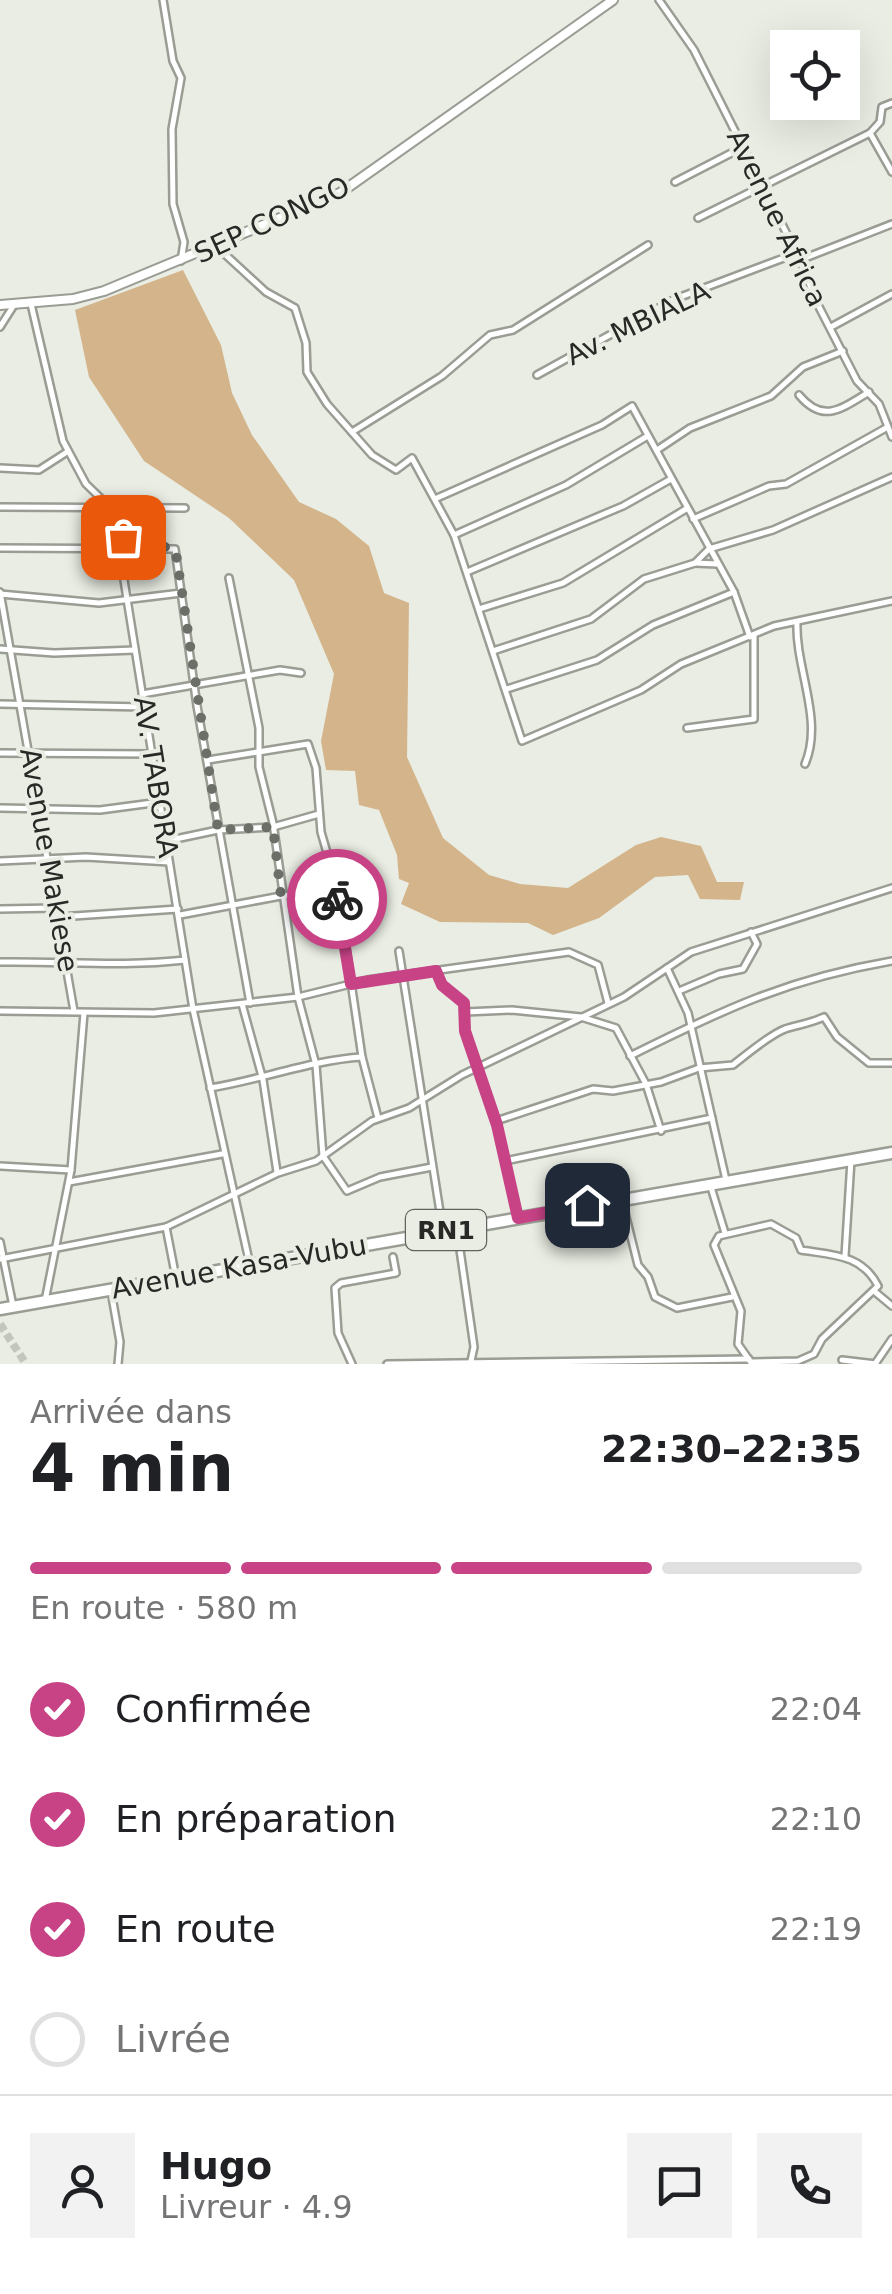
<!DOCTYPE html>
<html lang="fr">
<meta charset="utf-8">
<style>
:root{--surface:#fff;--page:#f2f2f2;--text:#202124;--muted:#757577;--line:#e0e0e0;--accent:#c74386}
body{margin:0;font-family:"DejaVu Sans",sans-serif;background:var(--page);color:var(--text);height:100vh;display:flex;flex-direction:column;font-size:38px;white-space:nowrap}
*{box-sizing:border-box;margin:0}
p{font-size:32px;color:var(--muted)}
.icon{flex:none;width:55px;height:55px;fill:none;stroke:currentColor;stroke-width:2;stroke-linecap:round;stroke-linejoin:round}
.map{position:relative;height:1364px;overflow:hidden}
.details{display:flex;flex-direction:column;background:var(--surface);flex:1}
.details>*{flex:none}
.buttons{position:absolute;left:770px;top:30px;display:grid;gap:20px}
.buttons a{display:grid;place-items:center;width:90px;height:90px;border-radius:0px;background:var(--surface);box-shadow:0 10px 40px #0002;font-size:50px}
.pin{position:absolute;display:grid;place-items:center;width:85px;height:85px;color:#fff;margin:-42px;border-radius:20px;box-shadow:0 5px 15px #0006}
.courier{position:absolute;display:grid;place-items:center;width:100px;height:100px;margin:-50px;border:8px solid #c74386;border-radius:50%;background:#fff;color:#222;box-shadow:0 2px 12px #0007}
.overview em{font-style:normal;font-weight:800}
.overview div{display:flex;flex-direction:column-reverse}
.overview{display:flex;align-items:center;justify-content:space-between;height:170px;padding:0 30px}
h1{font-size:65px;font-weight:800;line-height:75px}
.bar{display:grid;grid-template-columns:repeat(4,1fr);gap:15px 10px;align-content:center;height:120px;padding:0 30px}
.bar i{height:12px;border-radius:8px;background:var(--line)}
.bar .selected{background:var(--accent)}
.bar p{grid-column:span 4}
.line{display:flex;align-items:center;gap:25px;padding:0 30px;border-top:2px solid var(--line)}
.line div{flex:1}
.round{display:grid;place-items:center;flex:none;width:105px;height:105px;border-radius:0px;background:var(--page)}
ol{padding:0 30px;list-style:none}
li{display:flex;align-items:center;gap:30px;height:110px}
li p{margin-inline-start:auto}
li .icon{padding:10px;border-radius:50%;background:var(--accent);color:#fff;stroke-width:4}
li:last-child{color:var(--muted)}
li i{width:55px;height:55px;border:5px solid var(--line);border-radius:50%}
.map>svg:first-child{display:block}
</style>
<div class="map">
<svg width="892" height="1364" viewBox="0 0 892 1364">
<rect width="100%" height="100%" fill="#e9ede3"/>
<polygon fill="#d4b48b" points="183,270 221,345 232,393 252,435 299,502 336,519 369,546 384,593 409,603 407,757 443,838 489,875 520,884 568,888 636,845 661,837 701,846 717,882 744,882 740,900 700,899 688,875 655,877 599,918 553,935 528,923 440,922 401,904 409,883 399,879 397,855 379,810 359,805 355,771 326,770 321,741 334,674 294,580 229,518 144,461 89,377 75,310"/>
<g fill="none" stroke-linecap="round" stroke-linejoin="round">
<polyline stroke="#c2c6bd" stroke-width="8" stroke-dasharray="8 4" stroke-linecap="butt" points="0,1324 26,1364"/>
<g stroke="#999d94" stroke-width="10">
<g id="street">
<polyline points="163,0 173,61 181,78 172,129 173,204 184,242 181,261"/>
<polyline points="659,0 694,50 800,260 817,303 857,381 879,404 892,437"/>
<polyline points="870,133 892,172"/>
<polyline points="675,182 743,147"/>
<polyline points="698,218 870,133 880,122 882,107 892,103"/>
<polyline points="217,247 266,292 295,308 306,343 307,372 327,404 372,455 396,470 412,458 454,535 522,741 641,690 681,664 774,626 892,601"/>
<polyline points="800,260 892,224"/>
<polyline points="31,304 63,441 86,484 112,509 123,533 123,574 193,1009 250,1265"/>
<polyline points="0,327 14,305"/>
<polyline points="831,327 892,294"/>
<polyline points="537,375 675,299 797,253"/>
<path d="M799,395C823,424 841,409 869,392"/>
<polyline points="352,432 442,376 490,335 513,330 648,245"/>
<polyline points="657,450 690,428 771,396 803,367 843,351"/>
<polyline points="0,468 39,470 67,452"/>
<polyline points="437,498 602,425 632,406 734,592 750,637"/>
<polyline points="0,507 185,508"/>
<polyline points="693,519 769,486 786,484 886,428"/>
<polyline points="454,535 566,485 646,437"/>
<polyline points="0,548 175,549 197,706 250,1003"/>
<polyline points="695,563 717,564"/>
<polyline points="467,572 623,506 671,479"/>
<polyline points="229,578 259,728 259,767 273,823 298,997 316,1065 323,1156 347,1191 380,1177 432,1167"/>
<polyline points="0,592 74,1011"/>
<polyline points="0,594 99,603 181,593"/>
<polyline points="479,609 563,583 686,509"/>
<path d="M797,622C795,668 824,720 805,764"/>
<polyline points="0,649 54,653 135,650"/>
<polyline points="493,651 591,619 644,579 695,563 709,549 773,530 892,477"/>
<polyline points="507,689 597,660 653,625 734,592"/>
<polyline points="142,694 280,670 301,673"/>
<polyline points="0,704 144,707"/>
<polyline points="687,728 754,719 754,635"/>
<polyline points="0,753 151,754"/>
<polyline points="208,760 308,744 316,768 321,832 337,887 362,1057 378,1118"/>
<polyline points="0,808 100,810 160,802"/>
<polyline points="166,841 218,830 273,827 319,814"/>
<polyline points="0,861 86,857 169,862"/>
<polyline points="0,909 56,908"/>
<polyline points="180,915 281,896 337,892"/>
<polyline points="59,917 178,909"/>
<polyline points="399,951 443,1231"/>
<path d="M0,962C62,961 123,967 185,960"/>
<polyline points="667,968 688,1013 726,1180"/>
<polyline points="436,971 442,985 464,1003 465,1031 497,1125 518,1218"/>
<polyline points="679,991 719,974 743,969 757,944 751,932"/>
<polyline points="242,1004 263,1080 277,1172"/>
<polyline points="0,1011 154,1013 298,997 367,980 569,952 598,965 608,1003"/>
<polyline points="465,1012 512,1010 581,1017 616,1028 646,1084 661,1131"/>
<path d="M630,1056C724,1009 788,979 892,961"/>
<path d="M210,1088C261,1080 311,1060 362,1057"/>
<path d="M496,1121L593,1089L613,1091L661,1082L699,1068L733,1065C746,1055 769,1035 785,1029C798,1025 811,1023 824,1017L837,1037L869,1063H892"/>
<polyline points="505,1161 712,1118"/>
<polyline points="0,1166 71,1170"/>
<polyline points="69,1182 222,1154"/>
<polyline points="710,1184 725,1233"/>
<polyline points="622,1201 638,1265 648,1277 655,1297 677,1308 732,1297"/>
<polyline points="166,1227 176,1278"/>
<polyline points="457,1229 474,1347 471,1361"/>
<polyline points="0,1242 13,1306"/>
<polyline points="845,1256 851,1160"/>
<polyline points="0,1259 166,1227 278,1173 316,1161 372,1121 409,1108 462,1075 624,997 691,952 892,888"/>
<polyline points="111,1291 120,1342 118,1364"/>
<polyline points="874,1291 892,1306"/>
<polyline points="45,1301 71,1170 84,1013"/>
<polyline points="842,1360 876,1364"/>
<path d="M752,1362L798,1361L814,1354L822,1339L878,1286C862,1254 832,1255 801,1250L796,1238L771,1224L719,1236L714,1245L741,1311L738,1344L752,1364"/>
<polyline points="352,1364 338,1333 335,1288 341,1283 396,1273 393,1257"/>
<polyline points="387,1364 749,1359"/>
<polyline points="875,1364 892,1339"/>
</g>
</g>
<g stroke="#999d94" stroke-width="12">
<polyline id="secondary" points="0,305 73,299 104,291 340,193 613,0"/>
</g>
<g stroke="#999d94" stroke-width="15">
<polyline id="highway" points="0,1309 892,1153"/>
</g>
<use href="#street" stroke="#fff" stroke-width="5"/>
<use href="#secondary" stroke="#fff" stroke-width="8"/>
<use href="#highway" stroke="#fff" stroke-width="10"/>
</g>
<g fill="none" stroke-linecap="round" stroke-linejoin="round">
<polyline stroke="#6c6e68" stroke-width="10" stroke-dasharray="0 18" points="123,537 122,548 169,547 176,553 218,830 273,827 281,896 337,892 337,899"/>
<polyline stroke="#c74386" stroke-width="12" points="337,899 351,984 436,971 442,985 464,1003 465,1031 497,1125 518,1218 587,1205"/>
</g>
<g text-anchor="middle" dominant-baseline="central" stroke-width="8" stroke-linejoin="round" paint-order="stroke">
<rect fill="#e9ede3" stroke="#62645f" stroke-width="2.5" x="406" y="1210" width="80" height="40" rx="8"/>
<g font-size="25" font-weight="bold" fill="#282926">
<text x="446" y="1230">RN1</text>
</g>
<g font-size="28" fill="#282926" stroke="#e9ede3">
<text transform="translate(777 218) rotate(64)">Avenue Africa</text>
<text transform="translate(272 220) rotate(-25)">SEP CONGO</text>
<text transform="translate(638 323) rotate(-26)">Av. MBIALA</text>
<text transform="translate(156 777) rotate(81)">AV. TABORA</text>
<text transform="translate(49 860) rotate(80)">Avenue Makiese</text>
<text transform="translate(239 1267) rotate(-10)">Avenue Kasa-Vubu</text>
</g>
</g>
</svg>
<div class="buttons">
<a><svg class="icon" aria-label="locate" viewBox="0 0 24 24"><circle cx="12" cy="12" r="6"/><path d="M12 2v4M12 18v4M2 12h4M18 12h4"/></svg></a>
</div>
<div class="pin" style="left:123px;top:537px;background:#ea580c"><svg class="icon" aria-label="bag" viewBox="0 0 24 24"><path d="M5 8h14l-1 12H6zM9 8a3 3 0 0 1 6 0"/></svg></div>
<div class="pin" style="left:587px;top:1205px;background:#1f2937"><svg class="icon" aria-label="home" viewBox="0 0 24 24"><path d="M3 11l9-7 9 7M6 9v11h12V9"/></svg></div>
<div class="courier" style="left:337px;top:899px"><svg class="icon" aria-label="bike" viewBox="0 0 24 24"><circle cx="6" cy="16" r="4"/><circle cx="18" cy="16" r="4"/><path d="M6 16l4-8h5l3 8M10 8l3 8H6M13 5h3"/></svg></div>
</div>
<section class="details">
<div class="overview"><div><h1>4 min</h1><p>Arrivée dans</p></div><em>22:30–22:35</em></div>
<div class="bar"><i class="selected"></i><i class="selected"></i><i class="selected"></i><i></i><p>En route · 580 m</p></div>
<ol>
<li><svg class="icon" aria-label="check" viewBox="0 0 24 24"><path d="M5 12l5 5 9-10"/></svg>Confirmée<p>22:04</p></li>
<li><svg class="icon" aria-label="check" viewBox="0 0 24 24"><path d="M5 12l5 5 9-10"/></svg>En préparation<p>22:10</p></li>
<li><svg class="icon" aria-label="check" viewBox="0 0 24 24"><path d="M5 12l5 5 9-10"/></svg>En route<p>22:19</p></li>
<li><i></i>Livrée</li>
</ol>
<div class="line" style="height:180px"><a class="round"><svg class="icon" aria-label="person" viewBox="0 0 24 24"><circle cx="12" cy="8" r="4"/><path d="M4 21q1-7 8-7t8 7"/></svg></a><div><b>Hugo</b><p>Livreur · 4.9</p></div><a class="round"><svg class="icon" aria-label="chat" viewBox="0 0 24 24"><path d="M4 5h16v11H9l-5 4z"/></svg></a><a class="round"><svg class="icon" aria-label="phone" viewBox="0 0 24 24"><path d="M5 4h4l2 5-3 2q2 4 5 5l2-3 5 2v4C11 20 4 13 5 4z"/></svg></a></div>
</section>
